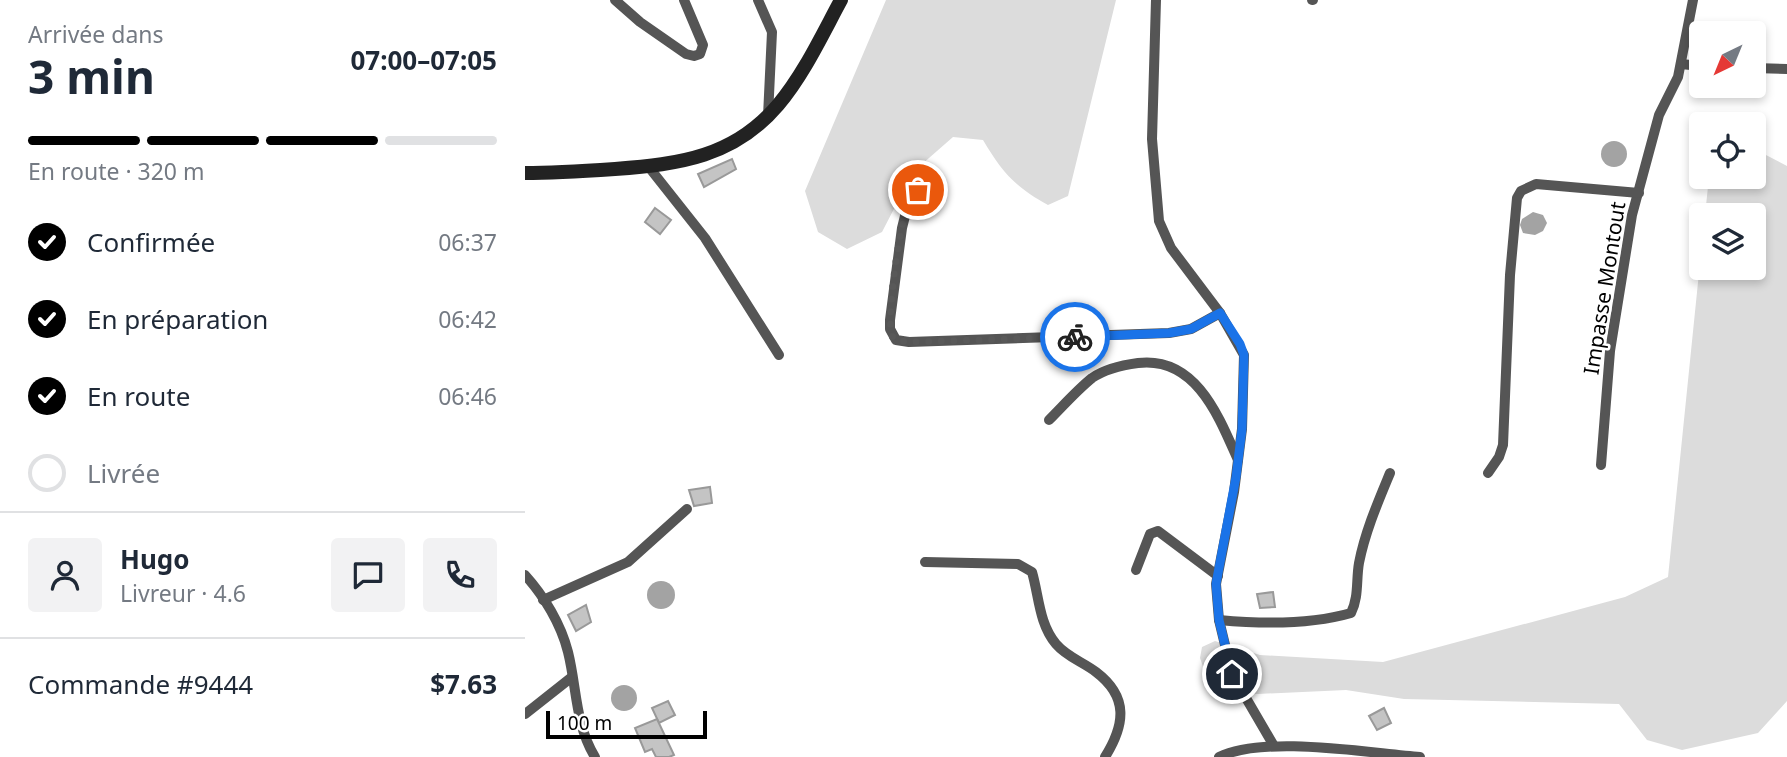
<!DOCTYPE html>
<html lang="fr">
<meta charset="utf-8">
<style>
:root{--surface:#fff;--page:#f2f2f3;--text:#1f2937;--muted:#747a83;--line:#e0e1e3;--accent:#000}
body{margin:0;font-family:"Noto Sans",sans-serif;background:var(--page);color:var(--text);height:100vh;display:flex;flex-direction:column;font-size:26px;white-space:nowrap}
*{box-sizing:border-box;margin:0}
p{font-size:23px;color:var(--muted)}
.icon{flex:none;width:38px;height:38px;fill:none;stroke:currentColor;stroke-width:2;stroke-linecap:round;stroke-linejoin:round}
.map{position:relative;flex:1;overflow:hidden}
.panel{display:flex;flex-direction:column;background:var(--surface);width:525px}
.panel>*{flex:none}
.needle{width:46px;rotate:223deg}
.controls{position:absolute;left:1164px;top:21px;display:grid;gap:14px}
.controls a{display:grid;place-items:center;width:77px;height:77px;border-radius:7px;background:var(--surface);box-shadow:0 4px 10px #0003;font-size:35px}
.scale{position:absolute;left:21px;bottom:18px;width:161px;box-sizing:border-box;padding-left:7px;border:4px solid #000;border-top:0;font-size:19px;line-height:24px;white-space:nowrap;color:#000;-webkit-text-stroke:5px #fff;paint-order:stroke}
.pin{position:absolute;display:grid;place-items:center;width:60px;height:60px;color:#fff;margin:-30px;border:4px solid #fff;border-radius:50%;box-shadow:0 2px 7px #0007}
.courier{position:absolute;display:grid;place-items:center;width:70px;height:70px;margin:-35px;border:5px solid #1a73e8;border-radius:50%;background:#fff;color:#222;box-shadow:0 2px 9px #0007}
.headline em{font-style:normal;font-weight:700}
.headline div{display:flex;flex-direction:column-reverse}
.headline{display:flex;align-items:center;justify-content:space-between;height:119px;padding:0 28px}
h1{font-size:46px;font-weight:700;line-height:52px}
.bar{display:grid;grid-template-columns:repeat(4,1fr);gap:10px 7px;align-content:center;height:84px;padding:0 28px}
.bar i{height:9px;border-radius:5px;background:var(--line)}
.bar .on{background:var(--accent)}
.bar p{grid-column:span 4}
.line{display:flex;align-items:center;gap:18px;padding:0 28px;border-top:2px solid var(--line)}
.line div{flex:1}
.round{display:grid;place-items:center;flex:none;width:74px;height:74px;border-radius:7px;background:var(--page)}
ol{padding:0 28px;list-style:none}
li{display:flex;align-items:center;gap:21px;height:77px}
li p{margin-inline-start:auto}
li .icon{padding:7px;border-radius:50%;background:var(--accent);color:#fff;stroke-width:4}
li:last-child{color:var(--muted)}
li i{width:38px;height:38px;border:4px solid var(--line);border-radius:50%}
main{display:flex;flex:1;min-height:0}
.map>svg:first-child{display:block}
</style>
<main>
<section class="panel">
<div class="headline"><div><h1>3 min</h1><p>Arrivée dans</p></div><em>07:00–07:05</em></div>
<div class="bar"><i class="on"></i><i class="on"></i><i class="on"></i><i></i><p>En route · 320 m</p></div>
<ol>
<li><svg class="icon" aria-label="check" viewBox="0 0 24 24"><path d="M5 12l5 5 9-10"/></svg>Confirmée<p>06:37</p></li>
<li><svg class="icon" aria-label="check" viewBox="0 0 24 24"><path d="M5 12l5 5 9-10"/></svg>En préparation<p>06:42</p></li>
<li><svg class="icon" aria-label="check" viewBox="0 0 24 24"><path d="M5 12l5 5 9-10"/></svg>En route<p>06:46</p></li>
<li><i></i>Livrée</li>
</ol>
<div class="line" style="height:126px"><a class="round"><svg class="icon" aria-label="person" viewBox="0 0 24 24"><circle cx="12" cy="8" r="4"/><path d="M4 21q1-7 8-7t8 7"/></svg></a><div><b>Hugo</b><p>Livreur · 4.6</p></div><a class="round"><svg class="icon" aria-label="chat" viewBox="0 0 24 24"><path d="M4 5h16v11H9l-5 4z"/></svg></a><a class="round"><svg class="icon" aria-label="phone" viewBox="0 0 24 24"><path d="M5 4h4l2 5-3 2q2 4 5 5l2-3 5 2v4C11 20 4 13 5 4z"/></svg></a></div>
<div class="line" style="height:91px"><div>Commande #9444</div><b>$7.63</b></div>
</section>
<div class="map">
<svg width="1262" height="757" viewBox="0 0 1262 757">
<rect width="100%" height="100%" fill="#fff"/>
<g fill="#dcdcdc">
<path d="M361,0H591L543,196L523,205C490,187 477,172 458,140L428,137L388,172L357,232L322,249L293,232L280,191Z"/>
<polygon points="1239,154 1262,166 1262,701 1233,733 1157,750 1122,740 1094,704 879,699 821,690 733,694 705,692 682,678 675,658 677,647 690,641 735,655 858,662 1100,597 1143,577 1176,253 1176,268 1228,268 1228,215 1180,215 1184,177 1228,177 1229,155"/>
</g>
<g fill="#a3a3a3">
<circle cx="1089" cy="154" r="13"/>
<polygon points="1008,212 1018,215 1022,223 1018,231 1010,235 998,233 995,225 997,219"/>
<circle cx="136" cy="595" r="14"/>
<circle cx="99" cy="698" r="13"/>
</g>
<g fill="#c4c4c4" stroke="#999" stroke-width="2">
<polygon points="207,159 211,169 179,187 173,174"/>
<polygon points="130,208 146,220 135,234 120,222"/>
<polygon points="185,487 187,503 169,506 164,490"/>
<polygon points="748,592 750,607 735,608 732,594"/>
<polygon points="61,605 66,622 51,631 43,615"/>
<polygon points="143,701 150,715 134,723 127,708"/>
<polygon points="859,708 866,723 852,730 844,716"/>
<polygon points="132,719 149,755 144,757 131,757 127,749 120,752 110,728"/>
</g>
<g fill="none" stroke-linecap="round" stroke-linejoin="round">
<g stroke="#555" stroke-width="10">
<polyline points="90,0 115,22 161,54 169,56 175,54 178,45 159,0"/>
<polyline points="233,0 247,32 243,116"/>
<polyline points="631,0 627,139 634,221 646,248 695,313 719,355 717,429 709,492 691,584 694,620 707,674 749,746"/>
<polyline points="787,0 788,0"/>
<polyline points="1156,64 1176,66"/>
<polyline points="1228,68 1262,69"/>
<polyline points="123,166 180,238 254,355"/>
<polyline points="401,177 381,212 377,228 365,320 365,329 371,340 384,342 644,333 666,329 695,313"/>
<path d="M524,420C538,406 552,390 567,378C580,369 598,365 613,363C671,356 694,417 713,460"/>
<polyline points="1076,465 1085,351 1107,215 1134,115 1153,77 1168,0"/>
<polyline points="963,473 974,457 978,445 985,275 992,198 996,191 1011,184 1114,193"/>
<path d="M400,562L493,564L507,572C514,596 514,624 531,644C542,657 558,662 571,672C604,697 600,725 580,757"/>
<polyline points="611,570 625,534 633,531 693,576"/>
<path d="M0,575C19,596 36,624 43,652C52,688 50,724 70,757"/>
<polyline points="18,600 103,562 162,509"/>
<path d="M694,620C737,624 785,625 826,613C834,597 831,580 834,563C840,532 853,502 865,473"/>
<polyline points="0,714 47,677"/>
<path d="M694,757C740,735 842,753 895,757"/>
</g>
<path stroke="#222" stroke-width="14" d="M0,173C30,173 60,171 90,169C155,164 209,157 253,105C279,74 297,35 316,0"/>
</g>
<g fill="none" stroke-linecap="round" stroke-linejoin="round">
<path stroke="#595959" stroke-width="7" stroke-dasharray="0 12.6" d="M393,190C389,198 383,206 380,215C374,234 361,318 367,336L371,340L384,342L550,337"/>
<polyline stroke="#1a73e8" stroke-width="9" points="550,337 644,333 666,329 695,313 715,344 719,355 717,429 711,477 691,584 694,620 707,674"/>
</g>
<g text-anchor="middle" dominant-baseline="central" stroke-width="5" stroke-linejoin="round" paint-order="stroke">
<g font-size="21" fill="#000" stroke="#fff">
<text transform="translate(1079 288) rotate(-81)">Impasse Montout</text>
</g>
</g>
</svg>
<div class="controls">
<a><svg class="needle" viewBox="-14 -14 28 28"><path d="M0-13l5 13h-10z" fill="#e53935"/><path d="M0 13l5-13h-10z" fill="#747a83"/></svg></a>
<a><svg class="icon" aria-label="locate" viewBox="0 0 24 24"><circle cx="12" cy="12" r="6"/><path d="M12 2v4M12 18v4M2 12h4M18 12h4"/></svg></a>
<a><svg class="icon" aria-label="layers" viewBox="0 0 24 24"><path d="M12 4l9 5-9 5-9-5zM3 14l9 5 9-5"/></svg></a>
</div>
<div class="scale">100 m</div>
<div class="pin" style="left:393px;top:190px;background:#ea580c"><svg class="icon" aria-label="bag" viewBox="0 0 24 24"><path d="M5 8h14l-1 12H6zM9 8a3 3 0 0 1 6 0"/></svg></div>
<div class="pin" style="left:707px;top:674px;background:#1f2937"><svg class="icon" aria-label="home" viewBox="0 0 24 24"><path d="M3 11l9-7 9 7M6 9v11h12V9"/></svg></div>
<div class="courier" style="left:550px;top:337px"><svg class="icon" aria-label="bike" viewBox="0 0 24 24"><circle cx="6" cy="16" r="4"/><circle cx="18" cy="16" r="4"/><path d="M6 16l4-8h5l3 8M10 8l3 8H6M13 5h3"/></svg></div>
</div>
</main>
